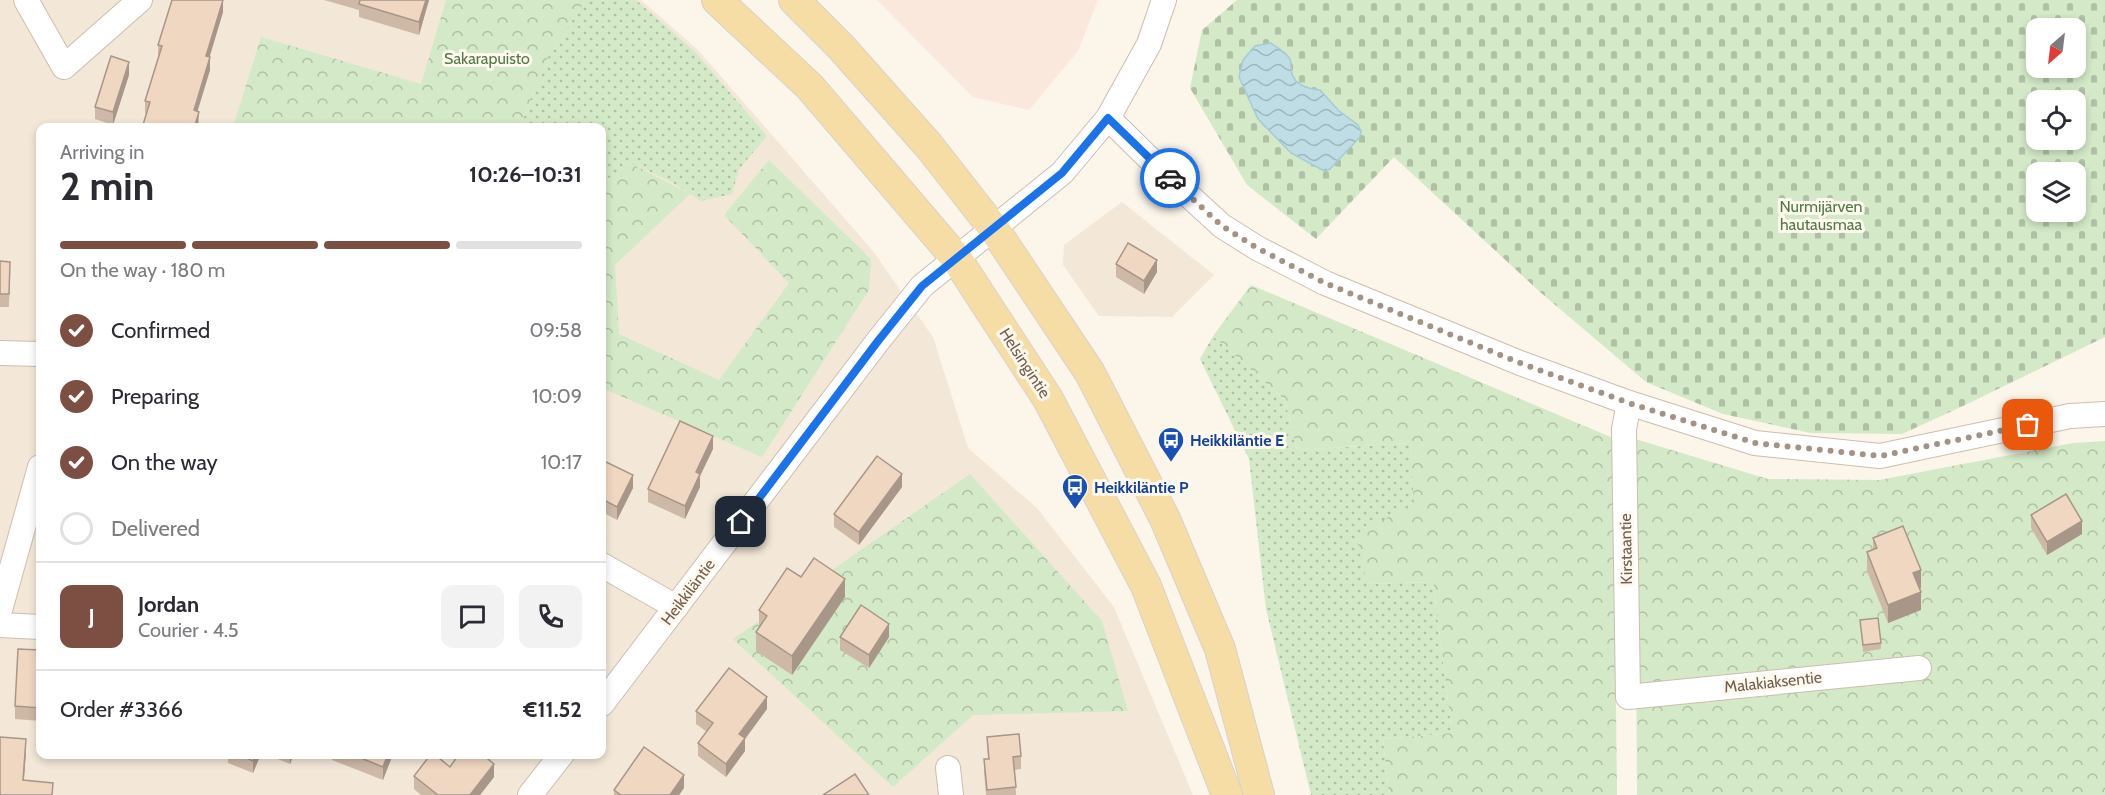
<!DOCTYPE html>
<meta charset="utf-8">
<style>
:root{--surface:#fff;--page:#f2f2f3;--text:#2b2b33;--muted:#7c7c81;--line:#e1e1e2;--accent:#7c4f42}
body{margin:0;font-family:Cabin,sans-serif;background:var(--page);color:var(--text);height:100vh;display:flex;flex-direction:column;font-size:22px;white-space:nowrap}
*{box-sizing:border-box;margin:0}
p{font-size:20px;color:var(--muted)}
.icon{flex:none;width:33px;height:33px;fill:none;stroke:currentColor;stroke-width:2;stroke-linecap:round;stroke-linejoin:round}
.map{position:relative;flex:1;overflow:hidden}
.sheet{position:absolute;left:36px;top:123px;width:570px;height:636px;display:flex;flex-direction:column;background:var(--surface);border-radius:12px;box-shadow:0 3px 9px #0003}
.sheet>*{flex:none}
.needle{width:39px;rotate:208deg}
.fabs{position:absolute;left:2026px;top:18px;display:grid;gap:12px}
.fabs a{display:grid;place-items:center;width:60px;height:60px;border-radius:12px;background:var(--surface);box-shadow:0 3px 9px #0003;font-size:30px}
.pin{position:absolute;display:grid;place-items:center;width:51px;height:51px;color:#fff;margin:-26px;border-radius:12px;box-shadow:0 3px 9px #0006}
.courier{position:absolute;display:grid;place-items:center;width:60px;height:60px;margin:-30px;border:4px solid #1a73e8;border-radius:50%;background:#fff;color:#222;box-shadow:0 2px 8px #0007}
.headline em{font-style:normal;font-weight:700}
.headline div{display:flex;flex-direction:column-reverse}
.headline{display:flex;align-items:center;justify-content:space-between;height:102px;padding:0 24px}
h1{font-size:39px;font-weight:700;line-height:45px}
.bar{display:grid;grid-template-columns:repeat(4,1fr);gap:9px 6px;align-content:center;height:72px;padding:0 24px}
.bar i{height:8px;border-radius:4px;background:var(--line)}
.bar .current{background:var(--accent)}
.bar p{grid-column:span 4}
.line{display:flex;align-items:center;gap:15px;padding:0 24px;border-top:2px solid var(--line)}
.line div{flex:1}
.round{display:grid;place-items:center;flex:none;width:63px;height:63px;border-radius:12px;background:var(--page)}
ol{padding:0 24px;list-style:none}
li{display:flex;align-items:center;gap:18px;height:66px}
li p{margin-inline-start:auto}
li .icon{padding:6px;border-radius:50%;background:var(--accent);color:#fff;stroke-width:4}
li:last-child{color:var(--muted)}
li i{width:33px;height:33px;border:3px solid var(--line);border-radius:50%}
.map>svg:first-child{display:block}
</style>
<div class="map">
<svg width="2105" height="795" viewBox="0 0 2105 795">
<defs>
<pattern id="grass-dots" width="8" height="8" patternUnits="userSpaceOnUse" patternTransform="scale(1.5)"><rect width="8" height="8" fill="#d3e9c7"/><path d="M2 2h.1M6 6h.1" fill="none" stroke="#b0c0a4" stroke-width="1.8" stroke-linecap="round"/></pattern>
<pattern id="forest-crowns" width="20" height="18" patternUnits="userSpaceOnUse" patternTransform="scale(1.5)"><rect width="20" height="18" fill="#d3e9c7"/><path d="M2 6a3 3 0 1 1 6 0M12 15a3 3 0 1 1 6 0" fill="none" stroke="#b0c0a4"/></pattern>
<pattern id="cemetery-stones" width="16" height="16" patternUnits="userSpaceOnUse" patternTransform="scale(1.5)"><rect width="16" height="16" fill="#d3e9c7"/><path d="M2 7V4a2 2 0 0 1 4 0v3zM10 15v-3a2 2 0 0 1 4 0v3z" fill="#b0c0a4"/></pattern>
<pattern id="water-waves" width="16" height="10" patternUnits="userSpaceOnUse" patternTransform="scale(1.5)"><rect width="16" height="10" fill="#bedde5"/><path d="M0 5q4-4 8 0t8 0" fill="none" stroke="#9fb6bc"/></pattern>
</defs>
<rect width="100%" height="100%" fill="#fcf5e9"/>
<g fill="#f3e8d8" fill-rule="evenodd">
<path d="M0,0H641L698,50L873,251L933,337L968,448L1037,508L1114,607L1193,795H0ZM40,128H602V754H40Z"/>
<polygon points="1122,202 1214,275 1172,317 1099,316 1063,265 1064,245"/>
</g>
<polygon fill="#fbe8dd" points="877,0 1098,0 1078,51 1029,110 973,97"/>
<g fill="url(#grass-dots)">
<polygon points="586,0 636,0 695,52 767,136 739,169 732,194 701,201 670,181 630,163 602,183 602,128 519,128 549,55"/>
<polygon points="1213,336 1285,400 1297,450 1410,443 1415,504 1367,584 1433,582 1452,733 1383,739 1389,795 1311,795 1266,609 1249,459 1200,359"/>
</g>
<g fill="url(#forest-crowns)">
<polygon points="446,0 586,0 549,55 519,127 233,127 261,37 421,84"/>
<polygon points="769,160 871,259 869,290 762,457 602,388 602,183 630,163 690,194 615,265 619,334 719,380 789,283 724,215"/>
<polygon points="1251,285 1613,438 1617,795 1389,795 1383,739 1452,733 1433,582 1367,584 1356,534 1414,504 1410,443 1297,450 1285,400 1213,336"/>
<polygon points="1635,439 1768,479 1879,480 2073,443 2105,441 2105,795 1637,795"/>
<polygon points="970,474 1102,621 1128,711 973,715 893,787 733,639"/>
</g>
<path fill="url(#cemetery-stones)" fill-rule="evenodd" d="M1237,0H2105V337L1963,406L1902,434L1811,433L1723,414L1646,382L1540,292L1394,157L1316,239L1247,185L1190,88L1202,30ZM2037,28H2076V68H2037ZM2037,100H2076V140H2037ZM2037,172H2076V212H2037Z"/>
<path fill="url(#water-waves)" stroke="#a5cbd6" stroke-width="1.5" d="M1271,43C1277,48 1286,52 1290,59C1292,64 1290,69 1292,74C1296,86 1309,89 1320,90L1339,111L1358,125L1361,131L1360,137L1330,169L1324,171L1291,153L1258,119L1239,77L1243,60L1255,46Z"/>
<g fill="none" stroke-linecap="round" stroke-linejoin="round">
<g stroke="#cdbeaf" stroke-width="26">
<g id="minor">
<polyline points="26,0 64,67 140,0"/>
<polyline points="1108,118 1163,172 1222,226 1257,248 1325,283 1520,363 1629,403 1755,443 1880,456 2070,416 2105,414"/>
<polyline points="0,353 40,354"/>
<polyline points="1629,403 1624,429 1628,697 1919,668"/>
<polyline points="602,565 676,607"/>
<polyline points="0,610 40,467"/>
<polyline points="0,625 40,627"/>
<polyline points="602,704 878,341 922,286 1062,173 1108,118 1149,44 1164,0"/>
<polyline points="948,768 951,795"/>
<polyline points="530,795 562,754"/>
</g>
</g>
<g stroke="#d8d2cd" stroke-width="32">
<g id="major">
<polyline points="717,0 810,87 956,258 1048,399 1146,586 1227,795"/>
<polyline points="794,0 841,47 929,146 994,229 1090,373 1165,519 1220,649 1259,795"/>
</g>
</g>
<use href="#minor" stroke="#fff" stroke-width="24"/>
<use href="#major" stroke="#f6dda5" stroke-width="30"/>
</g>
<g fill="#ceb9a7">
<polygon points="324,0 429,0 419,35 359,17 359,10"/>
<polygon points="223,12 209,57 210,70 197,111 199,125 198,128 142,128 146,114 145,113 145,101 158,57 158,45"/>
<polygon points="129,75 113,125 95,119 95,107"/>
<polygon points="0,261 10,274 9,307 0,307"/>
<polygon points="1116,264 1157,272 1144,294 1116,277"/>
<polygon points="713,449 700,476 700,487 685,519 648,502 648,489"/>
<polygon points="602,460 633,488 617,520 602,512"/>
<polygon points="902,487 859,545 834,527 834,514"/>
<polygon points="2031,515 2082,534 2047,555 2031,528"/>
<polygon points="1873,538 1921,588 1920,589 1921,610 1888,623 1867,571 1867,552 1873,549"/>
<polygon points="801,577 845,597 792,675 756,651 756,632 759,628 759,610"/>
<polygon points="1860,620 1881,643 1881,649 1863,652"/>
<polygon points="840,637 889,637 869,668 840,650"/>
<polygon points="40,650 40,721 15,719 15,706"/>
<polygon points="767,709 745,739 745,751 726,777 698,756 698,743 707,732 696,724 696,711"/>
<polygon points="987,737 1021,756 1021,769 1015,770 1016,795 986,795 984,772 984,759 988,759"/>
<polygon points="228,754 261,754 253,773 228,763"/>
<polygon points="265,754 294,754 290,764"/>
<polygon points="332,754 393,754 383,780 332,760"/>
<polygon points="450,767 494,777 480,795 421,795 414,789 414,776"/>
<polygon points="684,788 679,795 614,795 614,790"/>
</g>
<g fill="#a89688">
<polygon points="223,0 223,12 206,69 206,56"/>
<polygon points="426,0 429,0 419,35 419,22"/>
<polygon points="210,57 210,70 194,123 194,110"/>
<polygon points="129,62 129,75 113,125 113,112"/>
<polygon points="199,112 198,128 194,128"/>
<polygon points="1157,260 1157,272 1144,294 1144,281"/>
<polygon points="713,436 713,449 700,476 700,487 685,519 685,506 696,472"/>
<polygon points="902,474 902,487 859,545 859,532"/>
<polygon points="633,475 633,488 617,520 617,507"/>
<polygon points="2082,521 2082,534 2047,555 2047,542"/>
<polygon points="1921,570 1921,588 1913,591 1913,573"/>
<polygon points="845,579 845,597 792,675 792,656"/>
<polygon points="1921,592 1921,610 1888,623 1888,605"/>
<polygon points="889,624 889,637 869,668 869,655"/>
<polygon points="767,697 767,709 745,739 745,751 726,777 726,764 739,734"/>
<polygon points="26,739 26,752 23,793 23,780"/>
<polygon points="256,754 261,754 253,773 253,761"/>
<polygon points="290,754 294,754 290,764"/>
<polygon points="388,754 393,754 383,780 383,767"/>
<polygon points="494,764 494,777 480,795 470,795"/>
<polygon points="684,775 684,788 679,795 670,795"/>
</g>
<g fill="#f0d7c2" stroke="#a89688" stroke-width="1.5">
<polygon points="172,0 223,0 206,56 210,57 194,110 199,112 194,128 142,128 150,102 145,101 162,46 158,45"/>
<polygon points="360,0 426,0 419,22 359,4"/>
<polygon points="111,56 129,62 113,112 95,107"/>
<polygon points="1128,243 1157,260 1144,281 1116,264"/>
<polygon points="0,261 10,262 9,294 0,294"/>
<polygon points="680,421 713,436 696,472 700,474 685,506 648,489"/>
<polygon points="877,456 902,474 859,532 834,514"/>
<polygon points="602,460 633,475 617,507 602,499"/>
<polygon points="2066,494 2082,521 2047,542 2031,515"/>
<polygon points="1903,526 1921,570 1913,573 1921,592 1888,605 1867,552 1877,548 1873,538"/>
<polygon points="814,558 845,579 792,656 756,632 767,616 759,610 787,568 801,577"/>
<polygon points="861,605 889,624 869,655 840,637"/>
<polygon points="1878,618 1881,643 1863,645 1860,620"/>
<polygon points="18,649 40,650 40,708 15,706"/>
<polygon points="729,668 767,697 739,734 745,738 726,764 698,743 713,723 696,711"/>
<polygon points="1019,734 1021,756 1013,757 1016,787 987,790 984,759 989,759 987,737"/>
<polygon points="0,737 26,739 23,780 53,783 52,795 0,795"/>
<polygon points="644,747 684,775 670,795 621,795 614,790"/>
<polygon points="238,754 256,754 253,761"/>
<polygon points="351,754 388,754 383,767"/>
<polygon points="431,754 434,754 450,767 459,754 482,754 494,764 470,795 438,795 414,776"/>
<polygon points="855,774 869,795 823,795"/>
</g>
<g fill="none" stroke-linecap="round" stroke-linejoin="round">
<polyline stroke="#a49384" stroke-width="6" stroke-dasharray="0 10.8" points="1170,178 1222,226 1257,248 1325,283 1520,363 1629,403 1755,443 1880,456 2028,425"/>
<polyline stroke="#1a73e8" stroke-width="8" points="741,522 878,341 922,286 1062,173 1108,118 1170,178"/>
</g>
<defs>
<g id="bus-pin" transform="scale(1.35)"><path d="M0 17L-7.5 6A9.5 9.5 0 1 1 7.5 6Z" fill="#1a4fb4" stroke="#fef9ef"/><path d="M-5-6H5V4H4V6H2V4H-2V6H-4V4H-5ZM-3.5-4V0h7V-4ZM-3.5 1.2v1.5H-2V1.2ZM2 1.2v1.5H3.5V1.2Z" fill="#fff"/></g>
</defs>
<g fill-rule="evenodd">
<use href="#bus-pin" x="1171" y="440"/>
<use href="#bus-pin" x="1075" y="487"/>
</g>
<g text-anchor="middle" dominant-baseline="central" stroke-width="6" stroke-linejoin="round" paint-order="stroke">
<g font-size="16" fill="#537a46" stroke="#fef9ef">
<text x="487" y="58">Sakarapuisto</text>
<text x="1821" y="206">Nurmijärven<tspan x="1821" dy="18">hautausmaa</tspan></text>
</g>
<g font-size="16" fill="#755e4d" stroke="#fef9ef">
<text transform="translate(1025 363) rotate(57)">Helsingintie</text>
<text transform="translate(1626 549) rotate(-91)">Kirstaantie</text>
<text transform="translate(688 592) rotate(-53)">Heikkiläntie</text>
<text transform="translate(1773 682) rotate(-6)">Malakiaksentie</text>
</g>
<g font-size="16" font-weight="bold" fill="#164399" stroke="#fef9ef" text-anchor="start">
<text x="1190" y="440">Heikkiläntie E</text>
<text x="1094" y="487">Heikkiläntie P</text>
</g>
</g>
</svg>
<div class="fabs">
<a><svg class="needle" viewBox="-14 -14 28 28"><path d="M0-13l5 13h-10z" fill="#e53935"/><path d="M0 13l5-13h-10z" fill="#7c7c81"/></svg></a>
<a><svg class="icon" aria-label="locate" viewBox="0 0 24 24"><circle cx="12" cy="12" r="6"/><path d="M12 2v4M12 18v4M2 12h4M18 12h4"/></svg></a>
<a><svg class="icon" aria-label="layers" viewBox="0 0 24 24"><path d="M12 4l9 5-9 5-9-5zM3 14l9 5 9-5"/></svg></a>
</div>
<div class="pin" style="left:2028px;top:425px;background:#ea580c"><svg class="icon" aria-label="bag" viewBox="0 0 24 24"><path d="M5 8h14l-1 12H6zM9 8a3 3 0 0 1 6 0"/></svg></div>
<div class="pin" style="left:741px;top:522px;background:#1f2937"><svg class="icon" aria-label="home" viewBox="0 0 24 24"><path d="M3 11l9-7 9 7M6 9v11h12V9"/></svg></div>
<div class="courier" style="left:1170px;top:178px"><svg class="icon" aria-label="car" viewBox="0 0 24 24"><path d="M5 17H2v-5l4-1 3-4h7l3 4 3 1v5h-3M9 17h6M6 11h13"/><circle cx="7" cy="17" r="2"/><circle cx="17" cy="17" r="2"/></svg></div>
<section class="sheet">
<div class="headline"><div><h1>2 min</h1><p>Arriving in</p></div><em>10:26–10:31</em></div>
<div class="bar"><i class="current"></i><i class="current"></i><i class="current"></i><i></i><p>On the way · 180 m</p></div>
<ol>
<li><svg class="icon" aria-label="check" viewBox="0 0 24 24"><path d="M5 12l5 5 9-10"/></svg>Confirmed<p>09:58</p></li>
<li><svg class="icon" aria-label="check" viewBox="0 0 24 24"><path d="M5 12l5 5 9-10"/></svg>Preparing<p>10:09</p></li>
<li><svg class="icon" aria-label="check" viewBox="0 0 24 24"><path d="M5 12l5 5 9-10"/></svg>On the way<p>10:17</p></li>
<li><i></i>Delivered</li>
</ol>
<div class="line" style="height:108px"><b class="round" style="background:var(--accent);color:#fff">J</b><div><b>Jordan</b><p>Courier · 4.5</p></div><a class="round"><svg class="icon" aria-label="chat" viewBox="0 0 24 24"><path d="M4 5h16v11H9l-5 4z"/></svg></a><a class="round"><svg class="icon" aria-label="phone" viewBox="0 0 24 24"><path d="M5 4h4l2 5-3 2q2 4 5 5l2-3 5 2v4C11 20 4 13 5 4z"/></svg></a></div>
<div class="line" style="height:78px"><div>Order #3366</div><b>€11.52</b></div>
</section>
</div>
